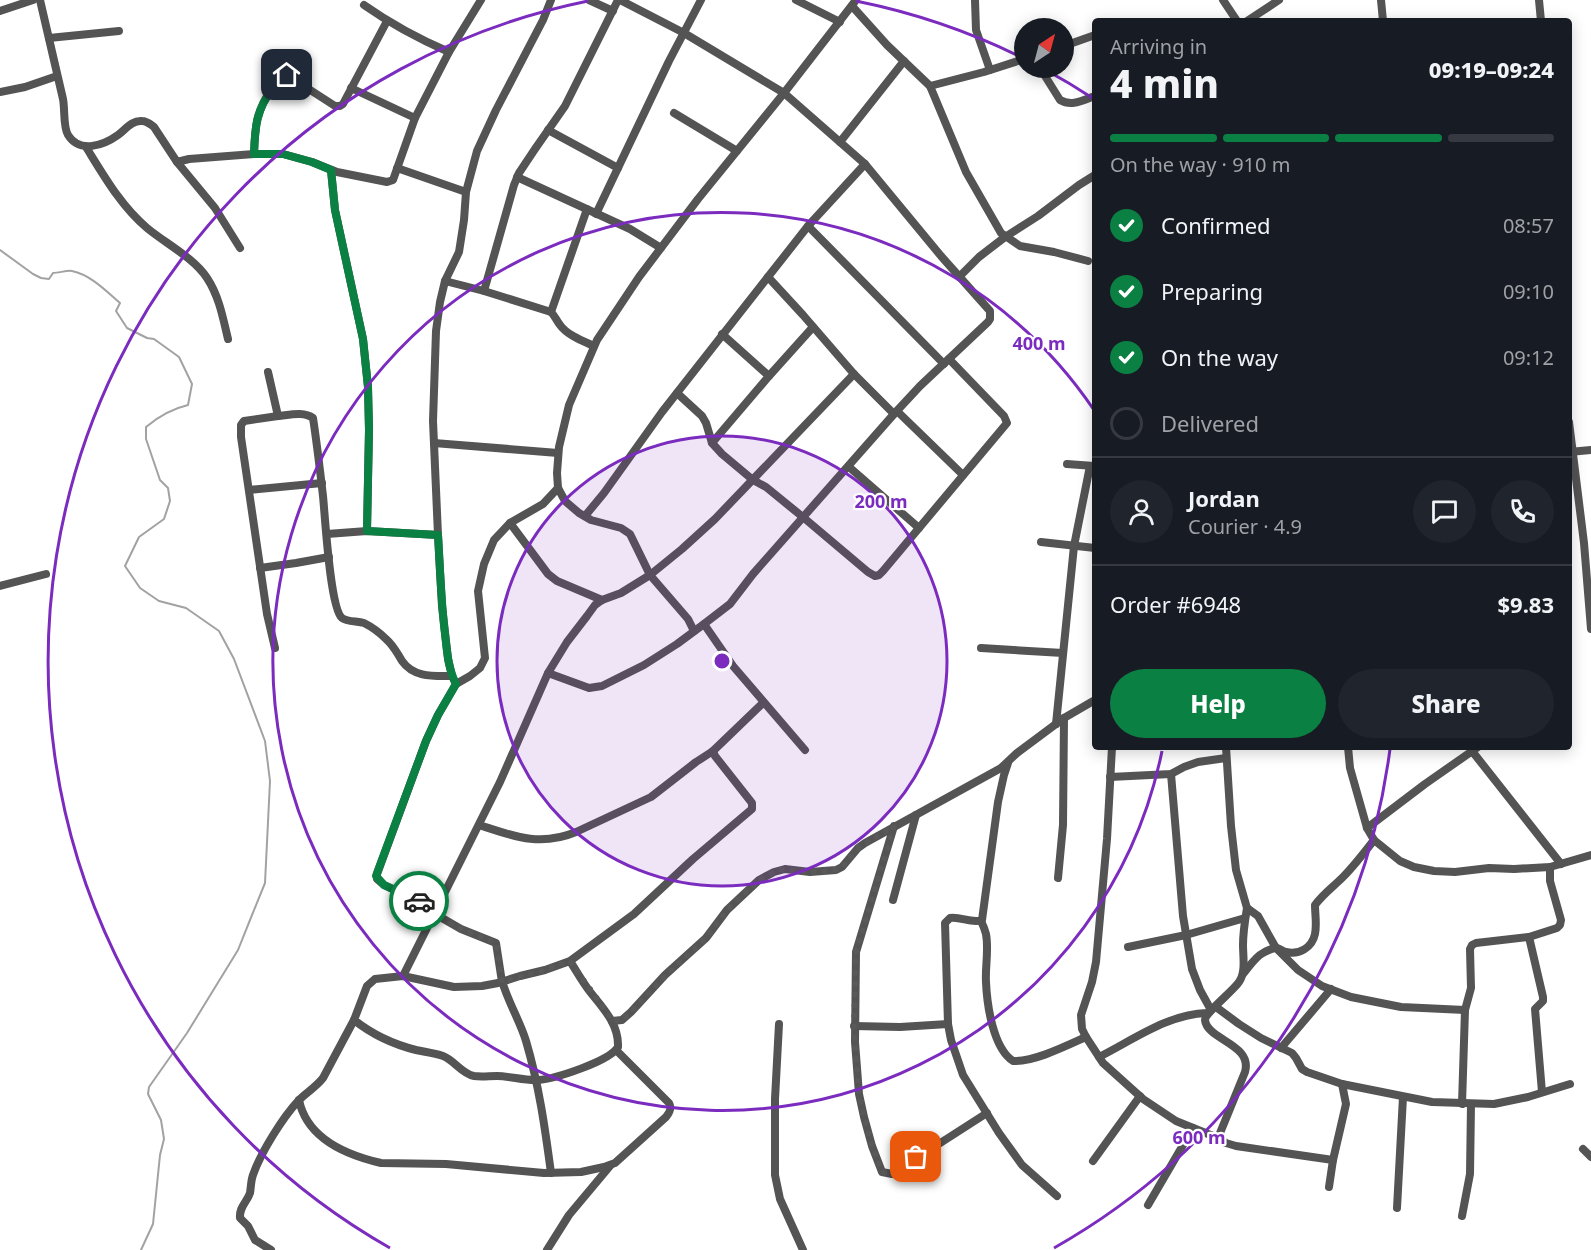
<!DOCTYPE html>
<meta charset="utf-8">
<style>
:root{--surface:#171b24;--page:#20242c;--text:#f1f3f6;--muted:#9ea1a6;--line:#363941;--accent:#0b8043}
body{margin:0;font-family:"Noto Sans",sans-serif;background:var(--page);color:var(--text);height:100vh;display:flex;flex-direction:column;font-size:22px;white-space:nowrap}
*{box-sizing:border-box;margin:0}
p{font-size:20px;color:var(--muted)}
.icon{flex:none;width:33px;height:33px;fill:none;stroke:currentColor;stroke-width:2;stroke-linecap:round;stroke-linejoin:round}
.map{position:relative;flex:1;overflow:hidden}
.side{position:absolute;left:1092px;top:18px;width:480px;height:732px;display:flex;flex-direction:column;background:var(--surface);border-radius:6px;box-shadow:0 3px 15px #0003}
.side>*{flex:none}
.needle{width:39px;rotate:36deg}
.buttons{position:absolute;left:1014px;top:18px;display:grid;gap:12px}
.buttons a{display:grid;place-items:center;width:60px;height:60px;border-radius:50%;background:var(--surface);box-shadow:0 3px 15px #0003;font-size:30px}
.pin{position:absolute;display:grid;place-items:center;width:51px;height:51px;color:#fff;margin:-26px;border-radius:12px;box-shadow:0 3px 9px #0006}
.courier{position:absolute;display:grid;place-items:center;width:60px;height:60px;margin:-30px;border:4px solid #0b8043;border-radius:50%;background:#fff;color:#222;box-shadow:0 2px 8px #0007}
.headline em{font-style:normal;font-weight:800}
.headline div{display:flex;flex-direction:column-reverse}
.headline{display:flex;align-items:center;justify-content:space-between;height:102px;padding:0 18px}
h1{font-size:39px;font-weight:800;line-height:45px}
.bar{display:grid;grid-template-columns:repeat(4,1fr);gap:9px 6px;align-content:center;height:72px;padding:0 18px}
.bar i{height:8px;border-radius:4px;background:var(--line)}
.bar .on{background:var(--accent)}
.bar p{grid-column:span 4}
.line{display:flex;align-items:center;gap:15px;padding:0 18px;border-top:2px solid var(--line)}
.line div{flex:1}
.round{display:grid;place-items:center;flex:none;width:63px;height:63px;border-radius:32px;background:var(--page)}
ol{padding:0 18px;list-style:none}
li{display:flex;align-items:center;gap:18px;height:66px}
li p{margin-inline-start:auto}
li .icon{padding:6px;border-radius:50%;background:var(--accent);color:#fff;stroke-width:4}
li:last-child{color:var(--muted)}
li i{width:33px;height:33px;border:3px solid var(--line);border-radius:50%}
.cta{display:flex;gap:12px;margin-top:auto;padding:12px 18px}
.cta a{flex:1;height:69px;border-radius:36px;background:var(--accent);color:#fff;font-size:24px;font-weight:800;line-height:69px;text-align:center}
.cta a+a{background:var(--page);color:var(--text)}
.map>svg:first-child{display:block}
</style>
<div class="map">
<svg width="1591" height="1250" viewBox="0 0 1591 1250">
<rect width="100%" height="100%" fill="#fff"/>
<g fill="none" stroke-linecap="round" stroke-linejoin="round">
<path stroke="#a2a2a2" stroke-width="2" d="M0,250L33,274L41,278L49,279L53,273C59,273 67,270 72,271C91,275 106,291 120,303L116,311L127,328L147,338L154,339L179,357L192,384L188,405C171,409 159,416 146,427V439L160,480L168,488L170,501L164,519L139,537L125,566L140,588L159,601L186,608L219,631L234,659L265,741L270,781L265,883L250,920L238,950L187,1033L149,1087L148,1094L161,1120L164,1139L160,1155L153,1224L141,1250"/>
<g stroke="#545454" stroke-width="8">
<path d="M40,0L63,99C65,109 63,127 68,135C80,154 104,145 118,135C125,130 132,120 142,121C147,121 150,124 154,127L177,162L189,159L254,154H283L312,162L337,172L387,182L393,180L415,118L449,52L481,0"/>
<polyline points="589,0 613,11"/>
<polyline points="796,0 840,22"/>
<polyline points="975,0 976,30 990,70"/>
<polyline points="1223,0 1237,21"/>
<polyline points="1381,0 1383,21"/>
<polyline points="1539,0 1541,21"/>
<path d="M364,5C391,24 419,39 449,52"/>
<polyline points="852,6 887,45 930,86 966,172 1001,233 1020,246 1054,252 1088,261"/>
<polyline points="0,11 33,0"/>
<polyline points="1247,21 1279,0"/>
<polyline points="49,38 119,31"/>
<polyline points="1064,46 1095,35"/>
<path d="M1040,68L1060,100C1072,107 1083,100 1095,96"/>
<polyline points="930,86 984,72 1024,59"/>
<polyline points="351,88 415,118"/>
<polyline points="0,92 25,87 57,76"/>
<polyline points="674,113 737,151"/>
<polyline points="548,130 618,168"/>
<polyline points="840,142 904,61"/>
<path d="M86,147C104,176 121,206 147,228C165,243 194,258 207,278C219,296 223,318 228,339"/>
<path d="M254,154C255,126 256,111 273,87C278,81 280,76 287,75L335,106H340L343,104L387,21"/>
<polyline points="177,162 215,208 240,248"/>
<polyline points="397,168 466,192"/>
<polyline points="331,170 335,210 363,339 368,387 369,430 367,531"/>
<polyline points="517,177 630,229 661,248"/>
<path d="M587,209L551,312C555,316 556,320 560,325C567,335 583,341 594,346"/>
<polyline points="596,214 669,61 701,0"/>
<polyline points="808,226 944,364"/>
<polyline points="768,277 803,315 854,374 894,414"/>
<polyline points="959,277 979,257 1005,237 1038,216 1079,185 1095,175"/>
<polyline points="445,281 484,291 551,312"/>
<polyline points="484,291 514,185 519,173 535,149 565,106 618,0"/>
<polyline points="722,334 769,376"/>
<path d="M268,372L278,416C289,415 304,411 313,418C317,444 320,470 323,496C325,515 330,608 342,618C347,622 357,621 364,623C372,627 380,633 386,639C394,646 397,653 402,661C414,678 434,676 452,676"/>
<polyline points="677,393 702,416 706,423 712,443 722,454 753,480 766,487 804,518 868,572 875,576 879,575 883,571 1007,423 1004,416 949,359"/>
<polyline points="897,411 963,475"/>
<polyline points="1569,422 1584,543 1591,629"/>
<polyline points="434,443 558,453"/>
<polyline points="712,443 769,376 813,327"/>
<polyline points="1569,452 1591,450"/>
<polyline points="1067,464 1094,466"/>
<polyline points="849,467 919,528"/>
<polyline points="249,490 322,483"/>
<polyline points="585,516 604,493 662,412 808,226 865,164"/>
<polyline points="510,523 548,574 557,581 602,600"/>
<polyline points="327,534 367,531 438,535"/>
<polyline points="1041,542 1095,548"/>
<polyline points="260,568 296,563 329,557"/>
<polyline points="0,586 46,574"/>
<polyline points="704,624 733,666 805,750"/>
<polyline points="694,631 688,619 650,575 630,534 621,528 591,520 579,513 565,501 558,488 557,473 559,447 569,405 597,340 639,277 698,199 784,93 856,0"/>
<polyline points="275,648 267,614 241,437 241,425 244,421 278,416"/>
<polyline points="981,648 1063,653"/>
<polyline points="548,673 589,688 602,686 644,665 677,644 704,624 730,604 753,574 894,414 920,386 988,322 990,319 990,311 941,256 865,164 784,93 684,33 620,0"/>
<polyline points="456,684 452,676 448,659 442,606 438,535 433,421 436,331 440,302 445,281 459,252 464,220 466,192 477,151 496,110 543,20 551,0"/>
<polyline points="1056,724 1074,546 1090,466"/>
<polyline points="1112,747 1107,839 1096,962 1092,982 1081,1015 1082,1029 1086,1037 1103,1063 1143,1099 1176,1121 1218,1138 1226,1143 1236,1146 1333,1160"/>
<polyline points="1226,747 1231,826 1236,870 1247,908 1258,916 1276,948 1298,970 1322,986 1351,997 1401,1007 1465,1010"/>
<polyline points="1348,747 1350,768 1367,828 1374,840 1400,861 1414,867 1434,871 1455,872 1489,868 1514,869 1550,867 1591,855"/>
<polyline points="1472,751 1561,864"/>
<path d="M1008,763L1004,775L998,802L982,920C972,924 960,916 950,918L945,923L948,1024L951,1040L963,1075L999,1133L1022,1165L1057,1196"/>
<polyline points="1171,774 1183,916 1192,969 1200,990 1211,1010"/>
<polyline points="1110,777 1171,774 1184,767 1198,762 1226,758"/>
<path d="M479,825C513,836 540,847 576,832L651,797L696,762L713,751L763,703"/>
<polyline points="894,826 856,952 855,1042 859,1094 864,1117 872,1146 882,1172 892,1174 987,1113"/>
<polyline points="1367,828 1425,784 1478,747"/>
<polyline points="1058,878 1063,825 1064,718"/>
<polyline points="893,900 916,815"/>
<polyline points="437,910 384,885 377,879 377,874 426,741 438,715 456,684 470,676 480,668 485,658 478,591 484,564 494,540 510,523 543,504 558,488"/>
<polyline points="435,914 461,929 496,943 502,982"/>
<path d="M981,921C983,925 985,930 986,934C989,950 985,967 986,982C987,1005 993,1048 1013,1061C1034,1062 1066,1046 1086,1037"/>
<polyline points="1529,937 1543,997 1543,1001 1535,1009 1542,1092"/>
<polyline points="1128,947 1186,935 1245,918"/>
<path d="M570,961C577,972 583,983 591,993C604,1009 619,1025 618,1047C610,1061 555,1079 538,1080C525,1081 510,1076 497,1076C489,1076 481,1077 474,1076C462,1074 454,1060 443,1056C434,1053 425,1052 416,1050C392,1044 373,1035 354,1020L367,986L375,979L403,976L454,987L482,986L498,983L520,976L545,970L570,961L634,914L693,859L752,809V803L715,756L713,751"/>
<path d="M1243,974C1249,967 1255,957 1263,953C1266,951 1273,948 1277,948C1280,949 1283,951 1286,952C1299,955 1312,948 1315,934C1317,924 1315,915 1315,905C1323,894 1333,887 1343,877C1354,866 1364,853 1374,840"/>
<polyline points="403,976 500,782 548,673 567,642 587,616 595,605 602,600 621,593 650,575 682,549 715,519 854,374"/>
<path d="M502,981C508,1002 520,1021 526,1041C539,1085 545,1128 551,1173"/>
<polyline points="1216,1007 1239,1024 1261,1038 1292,1053 1296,1058 1302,1069 1307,1072 1342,1084 1432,1102 1494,1104 1528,1097 1570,1084"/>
<polyline points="612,1021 622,1020 631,1012 665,975 706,938 727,910 759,880 774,872 785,869 810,872 836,870 842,867 858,848 865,843 1001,768 1017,753 1064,718 1095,700"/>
<polyline points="779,1024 775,1099 775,1175 780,1199 803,1250"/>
<polyline points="854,1026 900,1027 948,1024"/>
<polyline points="1281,1048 1331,989"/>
<path d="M1099,1057C1133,1040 1168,1014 1207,1013"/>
<path d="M299,1100C307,1139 346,1155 381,1163L446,1164L544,1173L581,1172L604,1167L615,1163L666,1117C670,1112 672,1108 669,1103L616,1050"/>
<polyline points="1462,1104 1465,1010 1471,988 1470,949 1472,945 1476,943 1529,937 1557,928 1560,925 1561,920 1550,881 1550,867"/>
<path d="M1218,1138L1245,1072C1253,1044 1207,1040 1205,1020C1205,1013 1233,991 1239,982C1246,972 1243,957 1243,945C1243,933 1245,920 1247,908"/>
<polyline points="1583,1149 1591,1157"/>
<polyline points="1093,1161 1140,1096"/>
<polyline points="1329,1187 1333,1160 1346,1104 1342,1084"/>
<polyline points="1148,1205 1193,1128"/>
<polyline points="1397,1208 1403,1097"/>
<polyline points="1462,1216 1470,1174 1471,1104"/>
<path d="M271,1250L255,1240L248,1226L240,1218C239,1207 247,1202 250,1193C251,1187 251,1180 253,1175C261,1152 283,1117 299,1100C307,1092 316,1087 323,1078L354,1020"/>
<polyline points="547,1250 569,1215 610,1166"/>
</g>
</g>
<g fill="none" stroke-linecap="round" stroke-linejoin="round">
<path stroke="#595959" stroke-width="6" stroke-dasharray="0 10.8" d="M419,901L437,910L435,914L461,929L496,943L502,982L545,970L570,961C583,981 599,1000 612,1021L622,1020L631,1012L666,975L706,938L727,910L759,880L774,872L784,869L810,872L836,870L842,867L858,848L894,826L856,952L854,1026L859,1095L864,1117L872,1146L882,1172L892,1174L916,1157"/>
<path stroke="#0b8043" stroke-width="8" d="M287,75C280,76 278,81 273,87C256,111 255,126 254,154H283L312,162L331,170L335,210L363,339L368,387L369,430L367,531L438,535C440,568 441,601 445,634C447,651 448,668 456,684L438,715L426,741L376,876L384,885L419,901"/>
</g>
<circle cx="722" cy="661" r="225" fill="#7b2cbf" fill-opacity=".12"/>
<g fill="none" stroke="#7b2cbf" stroke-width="3">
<circle cx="722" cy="661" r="225"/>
<path d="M1162 751A449 449 0 1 1 1094 410"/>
<path d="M1390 749A674 674 0 0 1 1054 1248M390 1248A674 674 0 0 1 588 1M856 1A674 674 0 0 1 1023 58M1044 69A674 674 0 0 1 1094 99"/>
</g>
<circle cx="722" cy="661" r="9" fill="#7b2cbf" stroke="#fff" stroke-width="3"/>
<g font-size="18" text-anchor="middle" font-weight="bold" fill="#7b2cbf" stroke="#fff" stroke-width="4.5" stroke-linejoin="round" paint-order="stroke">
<text x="1039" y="350">400 m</text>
<text x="881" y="508">200 m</text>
<text x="1199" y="1144">600 m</text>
</g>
</svg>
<div class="buttons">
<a><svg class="needle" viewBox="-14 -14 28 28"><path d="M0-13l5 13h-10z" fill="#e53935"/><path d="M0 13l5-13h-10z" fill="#9ea1a6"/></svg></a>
</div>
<div class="pin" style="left:916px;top:1157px;background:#ea580c"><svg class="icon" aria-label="bag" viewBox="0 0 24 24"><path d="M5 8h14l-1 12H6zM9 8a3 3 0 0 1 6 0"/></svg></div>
<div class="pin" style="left:287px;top:75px;background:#1f2937"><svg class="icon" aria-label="home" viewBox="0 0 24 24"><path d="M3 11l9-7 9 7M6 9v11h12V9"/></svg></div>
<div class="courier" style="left:419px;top:901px"><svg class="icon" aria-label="car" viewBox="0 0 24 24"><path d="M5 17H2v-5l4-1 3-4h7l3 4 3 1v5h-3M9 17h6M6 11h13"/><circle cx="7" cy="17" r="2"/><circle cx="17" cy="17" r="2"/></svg></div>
<section class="side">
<div class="headline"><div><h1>4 min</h1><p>Arriving in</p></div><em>09:19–09:24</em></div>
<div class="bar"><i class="on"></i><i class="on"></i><i class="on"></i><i></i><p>On the way · 910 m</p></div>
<ol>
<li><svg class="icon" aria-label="check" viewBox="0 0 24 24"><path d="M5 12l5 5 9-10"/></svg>Confirmed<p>08:57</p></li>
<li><svg class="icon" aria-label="check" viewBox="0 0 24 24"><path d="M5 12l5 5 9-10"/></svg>Preparing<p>09:10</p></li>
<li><svg class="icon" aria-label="check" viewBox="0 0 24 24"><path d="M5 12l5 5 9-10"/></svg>On the way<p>09:12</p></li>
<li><i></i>Delivered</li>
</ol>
<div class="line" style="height:108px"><a class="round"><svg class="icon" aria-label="person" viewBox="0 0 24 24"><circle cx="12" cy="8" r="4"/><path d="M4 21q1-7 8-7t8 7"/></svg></a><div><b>Jordan</b><p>Courier · 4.9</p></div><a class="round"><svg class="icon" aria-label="chat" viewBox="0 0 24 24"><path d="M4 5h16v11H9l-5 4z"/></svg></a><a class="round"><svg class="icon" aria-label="phone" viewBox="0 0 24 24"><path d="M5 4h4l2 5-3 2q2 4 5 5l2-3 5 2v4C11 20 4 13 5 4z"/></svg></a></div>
<div class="line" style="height:78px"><div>Order #6948</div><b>$9.83</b></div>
<div class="cta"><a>Help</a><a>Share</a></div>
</section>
</div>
